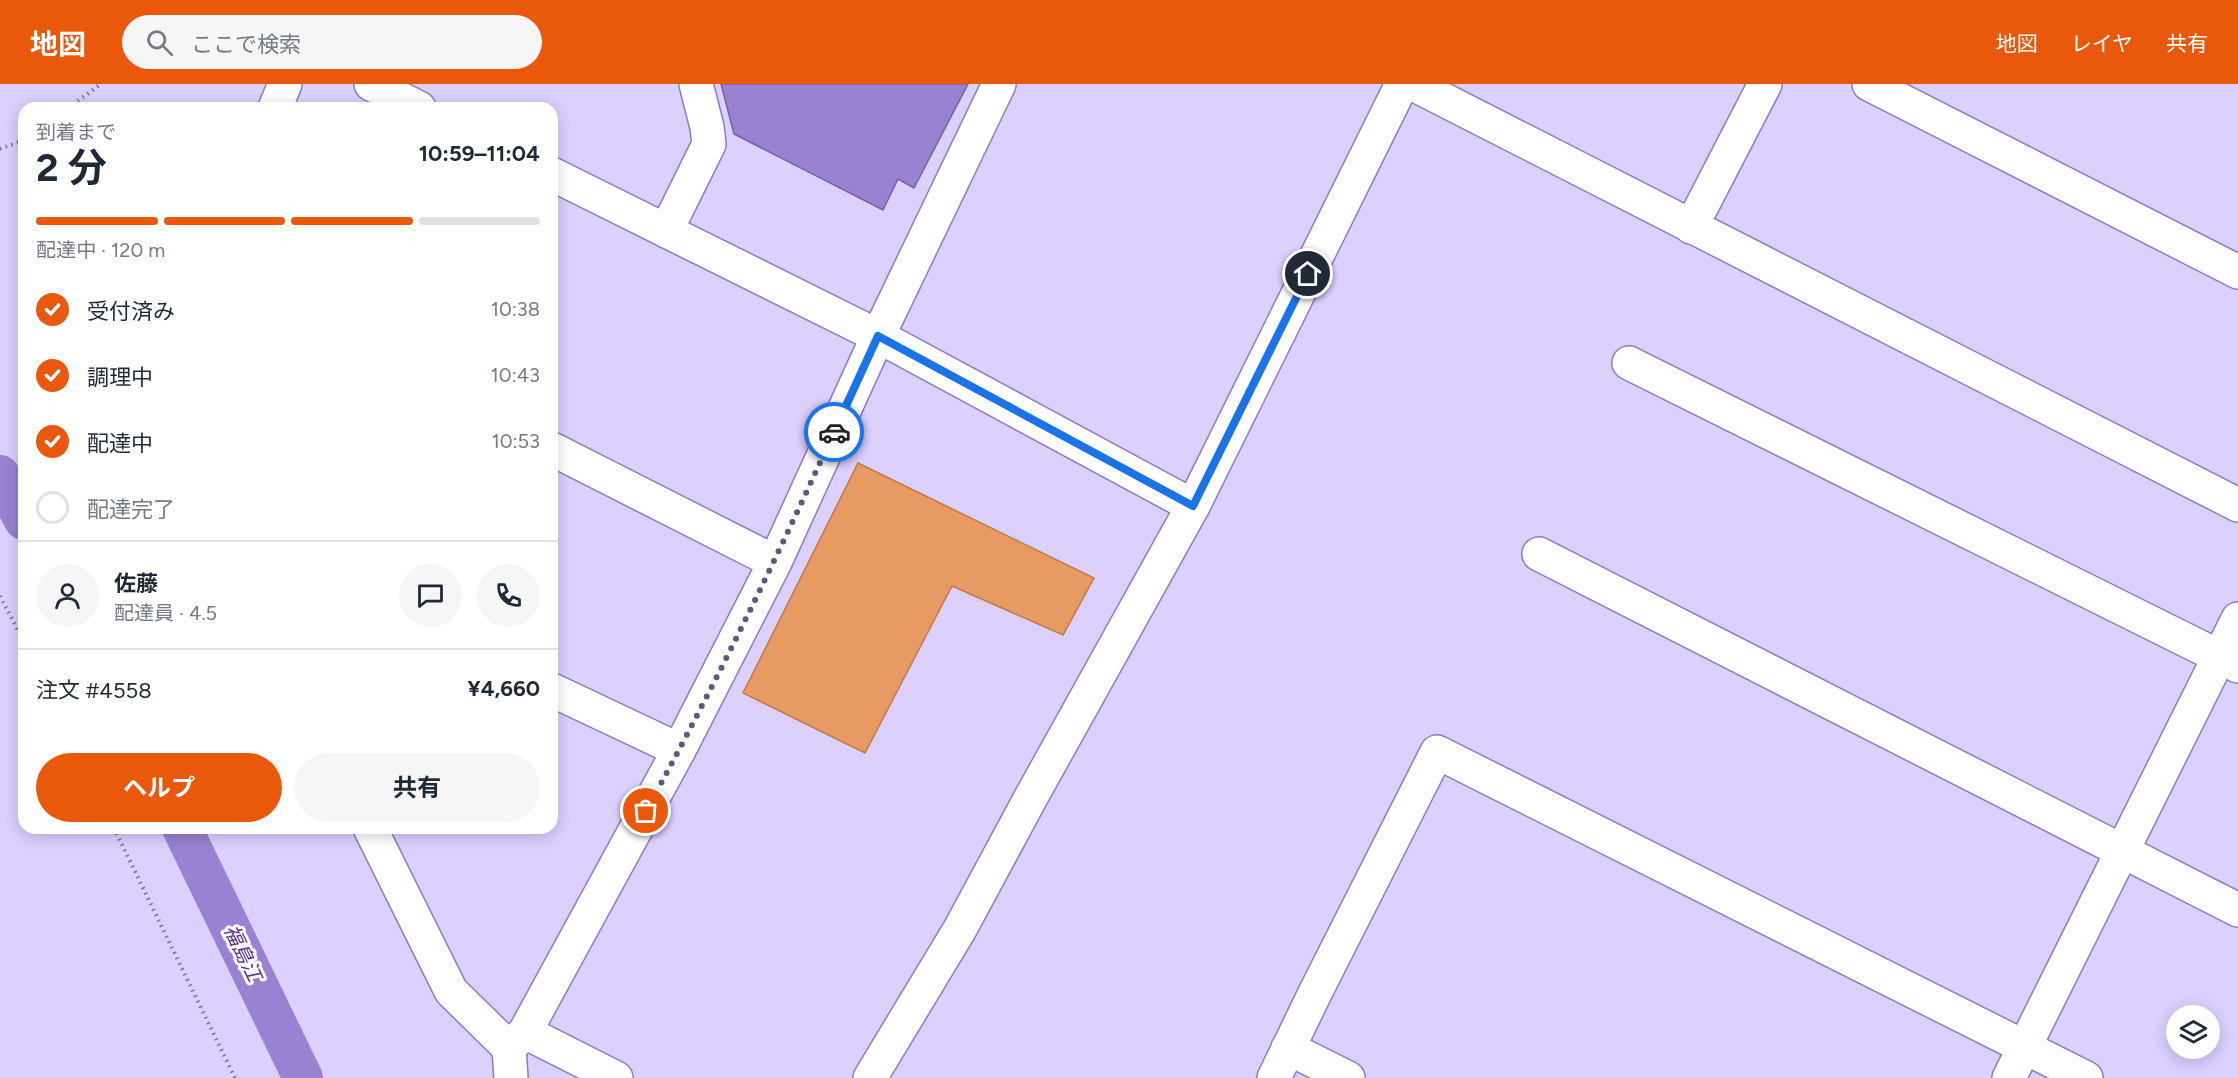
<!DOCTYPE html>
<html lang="ja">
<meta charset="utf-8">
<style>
:root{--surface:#fff;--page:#f6f6f7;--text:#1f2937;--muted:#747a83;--line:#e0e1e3;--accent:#ea580c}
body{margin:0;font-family:Figtree,"Noto Sans JP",sans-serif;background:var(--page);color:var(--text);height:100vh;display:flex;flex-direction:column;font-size:22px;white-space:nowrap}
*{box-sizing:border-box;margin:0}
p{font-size:20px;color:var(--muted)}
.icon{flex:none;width:33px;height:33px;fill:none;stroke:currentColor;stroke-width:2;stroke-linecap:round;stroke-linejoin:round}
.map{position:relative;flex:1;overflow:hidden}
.sheet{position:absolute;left:18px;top:18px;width:540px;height:732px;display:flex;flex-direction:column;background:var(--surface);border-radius:18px;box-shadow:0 3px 15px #0003}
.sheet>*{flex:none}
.controls{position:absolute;left:2166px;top:921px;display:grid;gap:12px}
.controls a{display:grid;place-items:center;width:54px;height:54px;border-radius:50%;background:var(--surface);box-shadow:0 3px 15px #0003;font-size:30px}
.pin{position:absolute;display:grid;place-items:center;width:51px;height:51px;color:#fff;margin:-26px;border:3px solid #fff;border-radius:50%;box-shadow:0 2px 6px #0007}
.courier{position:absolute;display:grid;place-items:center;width:60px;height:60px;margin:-30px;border:4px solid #1a73e8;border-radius:50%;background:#fff;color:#222;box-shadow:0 2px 8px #0007}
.headline em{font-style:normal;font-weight:700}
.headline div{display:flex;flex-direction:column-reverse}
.headline{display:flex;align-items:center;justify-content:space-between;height:102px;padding:0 18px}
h1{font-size:39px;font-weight:700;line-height:45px}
.bar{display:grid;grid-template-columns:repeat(4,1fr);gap:9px 6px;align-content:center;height:72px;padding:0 18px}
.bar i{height:8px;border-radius:4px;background:var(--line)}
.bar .current{background:var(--accent)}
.bar p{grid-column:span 4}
.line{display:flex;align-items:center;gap:15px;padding:0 18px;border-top:2px solid var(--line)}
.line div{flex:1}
.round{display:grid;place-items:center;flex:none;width:63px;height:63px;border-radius:32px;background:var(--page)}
ol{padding:0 18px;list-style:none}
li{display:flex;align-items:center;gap:18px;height:66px}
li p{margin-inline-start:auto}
li .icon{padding:6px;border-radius:50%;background:var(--accent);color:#fff;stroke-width:4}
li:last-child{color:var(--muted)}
li i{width:33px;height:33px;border:3px solid var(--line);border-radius:50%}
.button{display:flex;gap:12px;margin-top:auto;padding:12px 18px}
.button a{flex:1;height:69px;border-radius:36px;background:var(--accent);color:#fff;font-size:24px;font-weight:700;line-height:69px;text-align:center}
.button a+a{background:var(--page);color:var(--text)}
header{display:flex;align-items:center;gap:36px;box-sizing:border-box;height:84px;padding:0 30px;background:var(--accent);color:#fff}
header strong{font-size:28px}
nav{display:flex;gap:33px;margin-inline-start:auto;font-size:21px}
.search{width:420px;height:54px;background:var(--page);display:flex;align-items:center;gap:15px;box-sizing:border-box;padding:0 21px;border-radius:33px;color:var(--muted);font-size:22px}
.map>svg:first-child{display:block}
</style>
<header>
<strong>地図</strong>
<div class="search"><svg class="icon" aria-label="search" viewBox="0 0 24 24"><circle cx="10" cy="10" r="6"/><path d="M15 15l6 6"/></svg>ここで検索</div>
<nav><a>地図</a><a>レイヤ</a><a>共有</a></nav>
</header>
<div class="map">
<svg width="2238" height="994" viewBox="0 0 2238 994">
<rect width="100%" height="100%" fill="#dbd0ff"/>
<polygon fill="#9882d1" stroke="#7462a2" stroke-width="1.5" points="721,0 968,0 914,104 898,95 883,126 734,50"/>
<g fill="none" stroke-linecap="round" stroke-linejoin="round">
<g stroke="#9882d1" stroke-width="40">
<polyline points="0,391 24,436"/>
<polyline points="182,744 303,994"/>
</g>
</g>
<polygon fill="#e79b63" stroke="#c07b47" stroke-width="1.5" points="858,379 1094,494 1063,551 952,502 865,669 743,609"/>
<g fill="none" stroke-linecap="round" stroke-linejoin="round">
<g stroke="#8f7ac3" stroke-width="36">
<g id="minor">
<polyline points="371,0 419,24"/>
<polyline points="1413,0 2238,421"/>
<polyline points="1869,0 2238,188"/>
<polyline points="275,24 285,0"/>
<polyline points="552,90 878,252 1193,422"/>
<polyline points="1691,143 1765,0"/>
<polyline points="666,147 709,60 707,43 696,0"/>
<polyline points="1629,279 2238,582"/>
<polyline points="552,365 775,478"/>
<polyline points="1539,470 2238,826"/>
<polyline points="552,606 679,666"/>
<polyline points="370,744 451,907 509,964 525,948 679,666 775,478 878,252 999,0"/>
<polyline points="525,948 616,994"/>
<polyline points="509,964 511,994"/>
<polyline points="1288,964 1348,994"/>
<polyline points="870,994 960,845 1030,715 1193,422 1402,0"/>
<polyline points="1274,994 1315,909 1437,668 2086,994"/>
<polyline points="2009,994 2238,535"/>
</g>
</g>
<g stroke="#7a7095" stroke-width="4" stroke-dasharray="1.5 4.5" stroke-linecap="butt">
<polyline points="68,24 101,0"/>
<polyline points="0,65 24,56"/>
<polyline points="0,512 24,558"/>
<polyline points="114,744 235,994"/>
</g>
<use href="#minor" stroke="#fff" stroke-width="33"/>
</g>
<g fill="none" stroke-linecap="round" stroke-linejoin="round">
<path stroke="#61577a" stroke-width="6" stroke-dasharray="0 10.8" d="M646,727C714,603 776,476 834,348"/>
<polyline stroke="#1a73e8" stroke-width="8" points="834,348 878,252 1193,422 1308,190"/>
</g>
<g text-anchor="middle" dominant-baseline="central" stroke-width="6" stroke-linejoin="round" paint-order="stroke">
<g font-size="20" font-style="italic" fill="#553390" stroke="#f9f9f9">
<text transform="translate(243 869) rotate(64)">福島江</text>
</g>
</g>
</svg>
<div class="controls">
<a><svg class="icon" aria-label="layers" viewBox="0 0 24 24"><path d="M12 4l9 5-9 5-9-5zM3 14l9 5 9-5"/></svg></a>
</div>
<div class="pin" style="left:646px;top:727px;background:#ea580c"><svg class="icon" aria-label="bag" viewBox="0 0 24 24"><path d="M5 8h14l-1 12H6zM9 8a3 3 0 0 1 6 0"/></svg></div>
<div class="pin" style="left:1308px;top:190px;background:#1f2937"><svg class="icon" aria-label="home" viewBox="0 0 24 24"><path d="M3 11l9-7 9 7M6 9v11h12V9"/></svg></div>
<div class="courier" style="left:834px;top:348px"><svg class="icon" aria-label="car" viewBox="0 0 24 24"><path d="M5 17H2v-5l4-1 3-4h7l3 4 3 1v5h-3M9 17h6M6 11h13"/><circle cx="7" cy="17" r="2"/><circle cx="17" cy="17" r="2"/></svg></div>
<section class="sheet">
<div class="headline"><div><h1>2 分</h1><p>到着まで</p></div><em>10:59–11:04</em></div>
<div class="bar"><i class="current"></i><i class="current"></i><i class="current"></i><i></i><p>配達中 · 120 m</p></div>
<ol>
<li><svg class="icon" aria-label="check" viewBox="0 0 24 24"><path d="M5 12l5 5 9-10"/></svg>受付済み<p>10:38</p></li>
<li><svg class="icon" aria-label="check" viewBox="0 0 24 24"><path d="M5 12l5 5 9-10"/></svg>調理中<p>10:43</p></li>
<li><svg class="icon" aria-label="check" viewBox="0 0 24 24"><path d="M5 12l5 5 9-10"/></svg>配達中<p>10:53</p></li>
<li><i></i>配達完了</li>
</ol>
<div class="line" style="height:108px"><a class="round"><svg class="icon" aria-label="person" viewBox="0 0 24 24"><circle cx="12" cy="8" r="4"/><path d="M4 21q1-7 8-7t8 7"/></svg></a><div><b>佐藤</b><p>配達員 · 4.5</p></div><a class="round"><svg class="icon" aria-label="chat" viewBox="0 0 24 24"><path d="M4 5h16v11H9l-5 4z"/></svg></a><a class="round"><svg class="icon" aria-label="phone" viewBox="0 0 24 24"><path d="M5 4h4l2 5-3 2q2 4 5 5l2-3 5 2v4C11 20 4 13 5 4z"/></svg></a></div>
<div class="line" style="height:78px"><div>注文 #4558</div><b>¥4,660</b></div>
<div class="button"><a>ヘルプ</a><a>共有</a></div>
</section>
</div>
